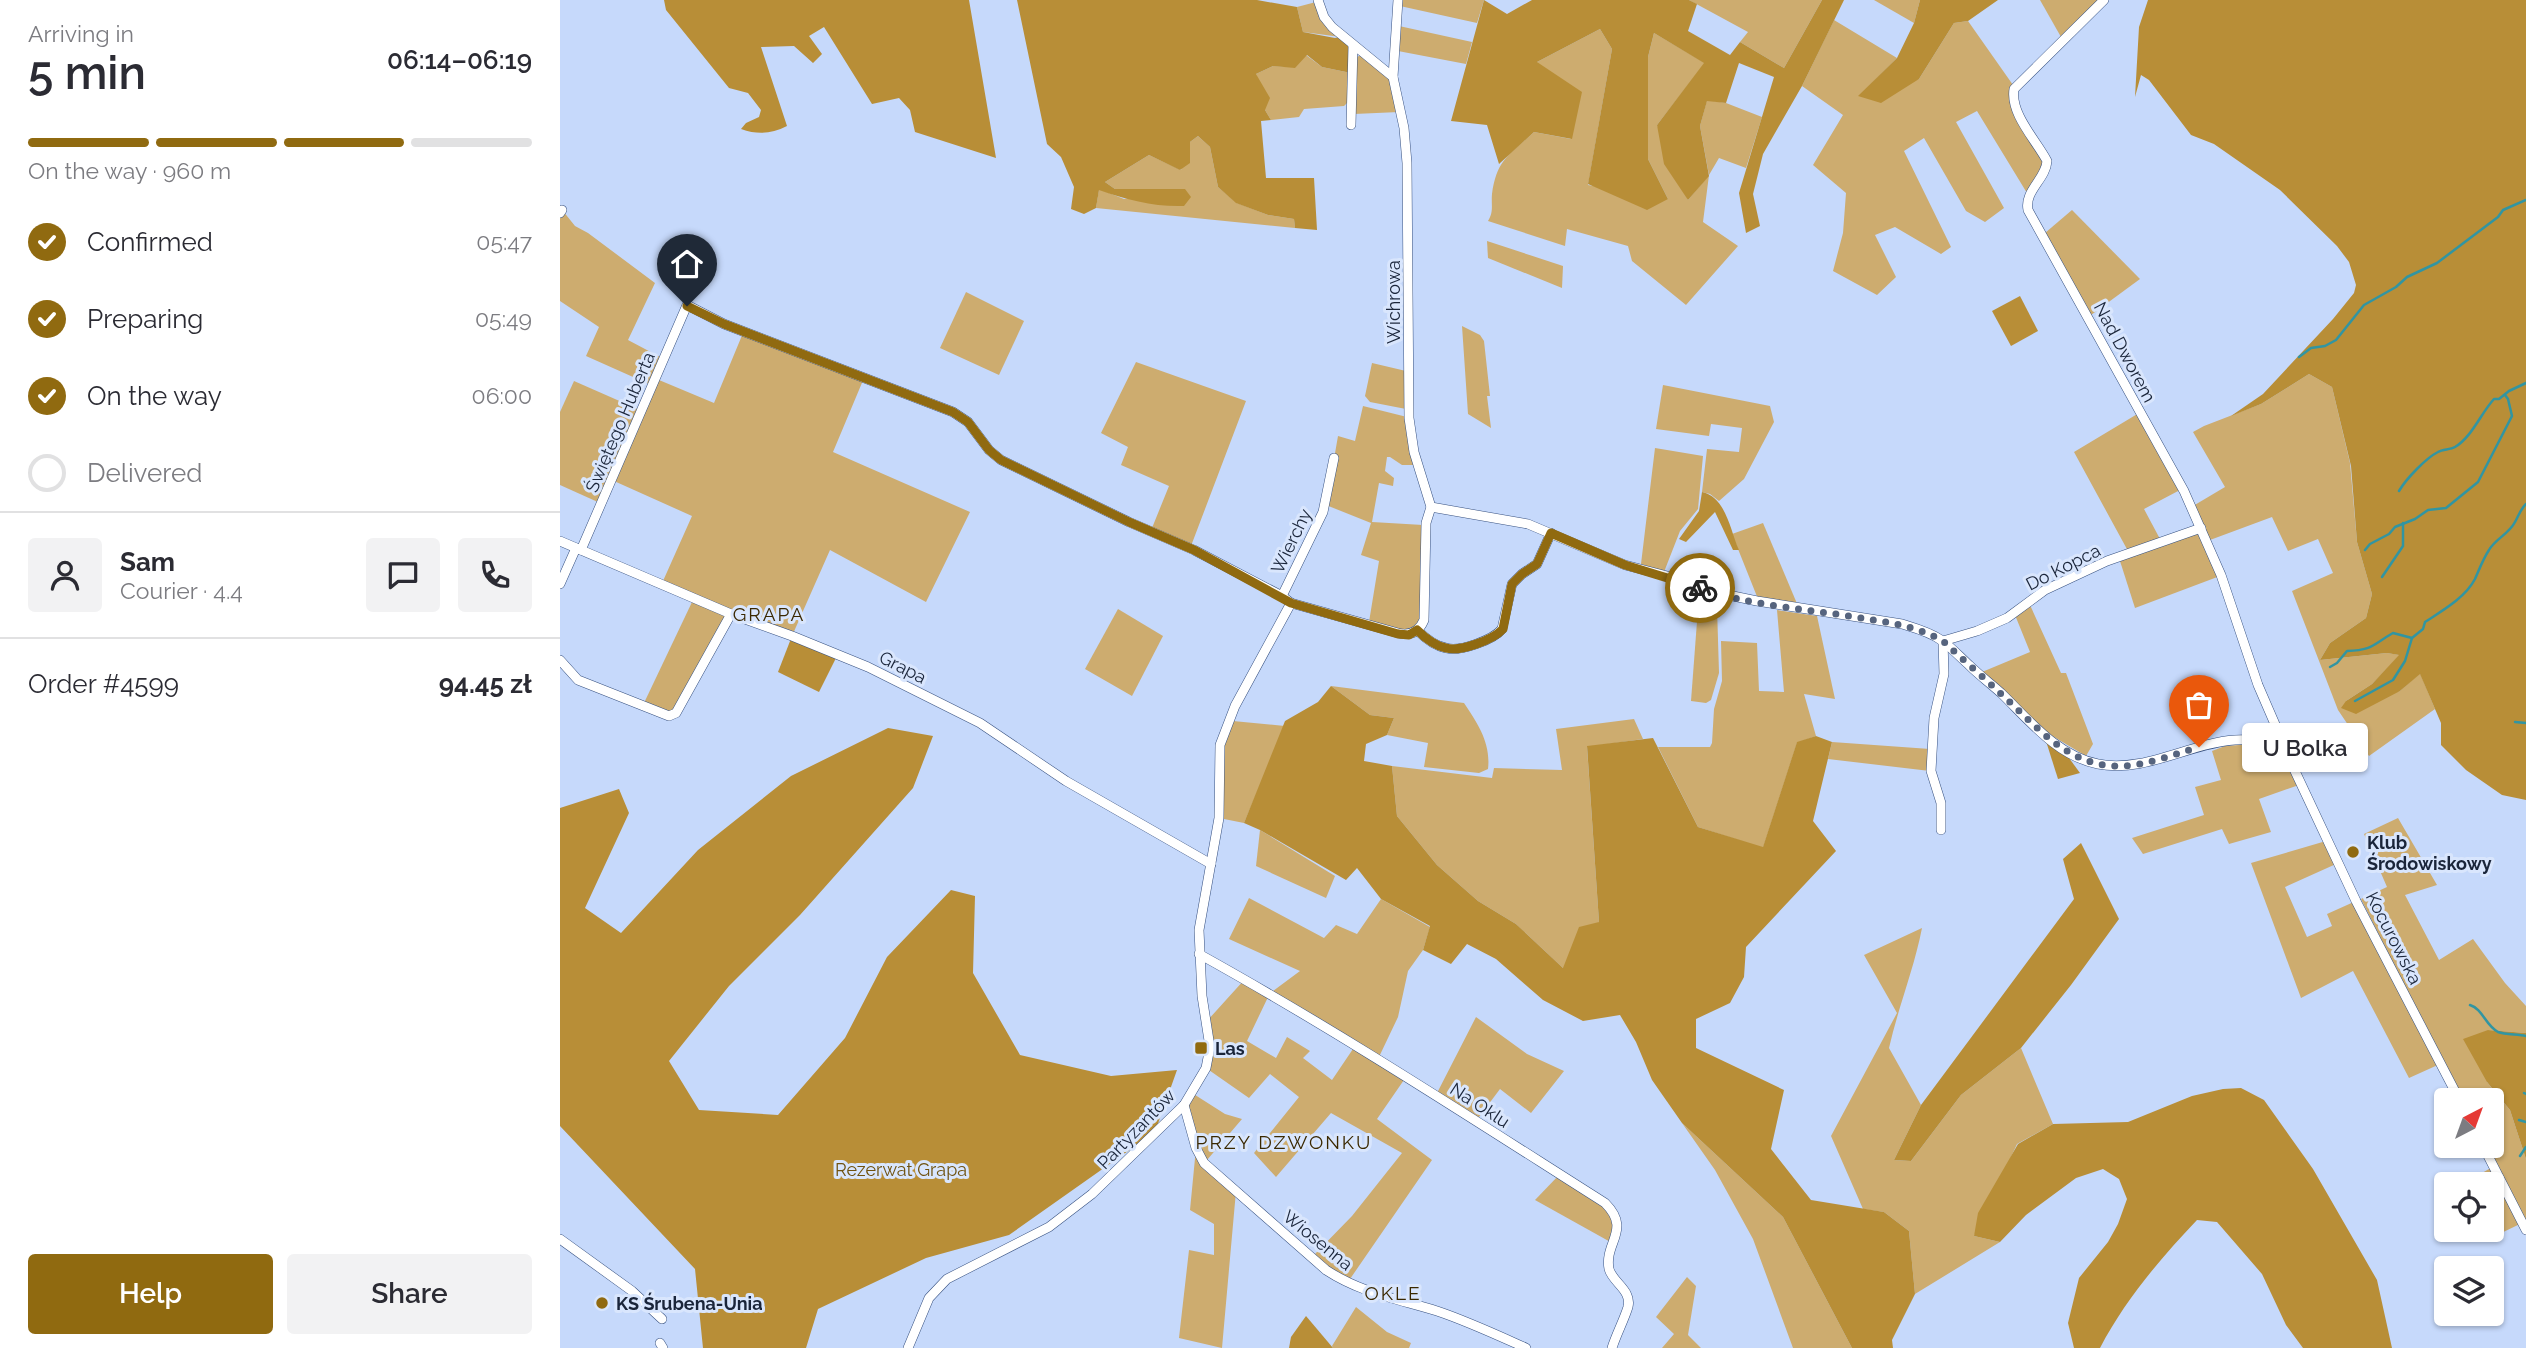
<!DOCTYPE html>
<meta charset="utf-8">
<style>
:root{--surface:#fff;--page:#f2f2f3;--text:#2b2b33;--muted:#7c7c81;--line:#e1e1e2;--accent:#906a10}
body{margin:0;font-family:Raleway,sans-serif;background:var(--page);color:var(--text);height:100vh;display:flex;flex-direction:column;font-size:26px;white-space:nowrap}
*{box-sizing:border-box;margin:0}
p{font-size:23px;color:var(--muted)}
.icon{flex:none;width:38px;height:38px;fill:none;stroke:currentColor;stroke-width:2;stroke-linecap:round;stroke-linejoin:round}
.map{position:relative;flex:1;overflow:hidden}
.drawer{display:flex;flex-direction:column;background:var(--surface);width:560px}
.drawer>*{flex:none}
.needle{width:46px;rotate:41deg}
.tools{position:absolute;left:1874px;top:1088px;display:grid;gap:14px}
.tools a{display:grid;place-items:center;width:70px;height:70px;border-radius:7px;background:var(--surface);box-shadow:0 2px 5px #0004;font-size:35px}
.pin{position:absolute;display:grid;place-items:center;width:60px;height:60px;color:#fff;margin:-72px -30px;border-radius:50% 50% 50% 0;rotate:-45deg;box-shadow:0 0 7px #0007}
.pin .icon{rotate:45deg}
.courier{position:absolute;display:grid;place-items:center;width:70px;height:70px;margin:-35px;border:5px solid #906a10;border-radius:50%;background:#fff;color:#222;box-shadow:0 2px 9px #0007}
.bubble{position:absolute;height:49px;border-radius:7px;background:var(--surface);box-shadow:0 2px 5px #0004;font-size:23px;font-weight:600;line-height:49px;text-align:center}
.head em{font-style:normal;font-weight:600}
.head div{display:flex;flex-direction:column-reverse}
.head{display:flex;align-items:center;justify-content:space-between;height:119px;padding:0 28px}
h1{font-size:46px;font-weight:600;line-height:52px}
.bar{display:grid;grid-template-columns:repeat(4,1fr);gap:10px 7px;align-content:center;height:84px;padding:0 28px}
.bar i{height:9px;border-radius:5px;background:var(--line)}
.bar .selected{background:var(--accent)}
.bar p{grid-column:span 4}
.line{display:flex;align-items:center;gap:18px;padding:0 28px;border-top:2px solid var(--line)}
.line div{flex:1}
.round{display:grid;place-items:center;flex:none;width:74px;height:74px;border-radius:7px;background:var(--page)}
ol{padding:0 28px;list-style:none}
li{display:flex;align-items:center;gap:21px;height:77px}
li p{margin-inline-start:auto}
li .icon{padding:7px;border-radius:50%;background:var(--accent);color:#fff;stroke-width:4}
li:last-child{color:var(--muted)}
li i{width:38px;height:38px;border:4px solid var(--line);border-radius:50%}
.button{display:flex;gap:14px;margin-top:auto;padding:14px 28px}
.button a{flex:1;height:80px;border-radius:7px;background:var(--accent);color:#fff;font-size:28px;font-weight:600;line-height:80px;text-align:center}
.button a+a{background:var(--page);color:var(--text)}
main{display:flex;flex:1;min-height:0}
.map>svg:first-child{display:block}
</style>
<main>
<section class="drawer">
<div class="head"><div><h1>5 min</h1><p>Arriving in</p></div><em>06:14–06:19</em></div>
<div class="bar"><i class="selected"></i><i class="selected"></i><i class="selected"></i><i></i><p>On the way · 960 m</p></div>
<ol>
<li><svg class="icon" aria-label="check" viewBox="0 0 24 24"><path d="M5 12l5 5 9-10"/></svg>Confirmed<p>05:47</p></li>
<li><svg class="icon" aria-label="check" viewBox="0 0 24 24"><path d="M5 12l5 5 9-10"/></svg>Preparing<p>05:49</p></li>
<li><svg class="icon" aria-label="check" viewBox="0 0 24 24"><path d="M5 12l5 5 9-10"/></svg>On the way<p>06:00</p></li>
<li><i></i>Delivered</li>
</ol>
<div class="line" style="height:126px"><a class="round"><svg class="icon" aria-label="person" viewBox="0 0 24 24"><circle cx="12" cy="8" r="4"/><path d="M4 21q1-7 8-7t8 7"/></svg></a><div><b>Sam</b><p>Courier · 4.4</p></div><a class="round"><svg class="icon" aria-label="chat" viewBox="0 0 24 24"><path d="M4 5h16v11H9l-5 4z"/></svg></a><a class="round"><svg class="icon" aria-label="phone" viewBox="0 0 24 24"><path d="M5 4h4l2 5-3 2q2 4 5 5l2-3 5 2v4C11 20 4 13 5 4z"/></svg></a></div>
<div class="line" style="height:91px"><div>Order #4599</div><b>94.45 zł</b></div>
<div class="button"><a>Help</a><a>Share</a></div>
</section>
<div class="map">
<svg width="1966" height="1348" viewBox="0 0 1966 1348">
<rect width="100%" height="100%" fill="#c6d9fb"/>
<g fill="#cdac6f" fill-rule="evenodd">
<polygon points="840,0 924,0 917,23 840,6"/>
<polygon points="1129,0 1262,0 1224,68 1180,42 1188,32"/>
<polygon points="1314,0 1360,0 1354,23"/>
<polygon points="1480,0 1541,0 1501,37"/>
<polygon points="756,2 781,37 743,32 737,7"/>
<polygon points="1274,20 1337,58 1299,96 1359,79 1394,23 1408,21 1453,85 1452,100 1485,160 1482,171 1467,193 1417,111 1396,122 1444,208 1425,222 1406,211 1364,138 1344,151 1391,247 1381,254 1335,227 1315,235 1336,277 1317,295 1273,271 1283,233 1286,193 1253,165 1283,115 1242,86"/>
<polygon points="839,26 912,42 906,64 838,51"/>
<path d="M1040,29L1052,49L1028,185L1108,199L1088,159V57L1094,33L1145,63L1097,125L1128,200L1149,175L1140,126L1147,100L1166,103L1202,117L1186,168L1159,158L1149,175L1143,222L1178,246L1126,305L1072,261L1068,246L1007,229L1005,246L928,221C934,211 931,205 932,194C937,159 949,155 974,132L1011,139L977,62Z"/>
<polygon points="746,55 762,67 791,73 790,100 784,106 744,109 739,117 711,120 705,110 696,74 713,66 735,67"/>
<polygon points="801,55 830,80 839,112 794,114 797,57"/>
<polygon points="638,136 650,147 658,187 677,203 708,215 734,219 735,228 536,208 539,189 564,199 625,189 555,189 545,182 589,155 621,170 630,142"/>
<polygon points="1512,210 1580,279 1531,315 1485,233"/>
<polygon points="3,211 15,226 28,233 95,283 68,340 102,358 91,385 26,356 39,327 0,301 0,215"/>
<polygon points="927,241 1003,266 1002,288 928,258"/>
<polygon points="406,292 464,321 439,375 380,348"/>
<polygon points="902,326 920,335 924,341 930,396 927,396 931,428 908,414"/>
<polygon points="183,333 304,378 273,452 410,512 366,602 270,550 232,636 103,581 132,516 54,481 99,380 154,403"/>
<polygon points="576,362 686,401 631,546 592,528 609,486 561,465 568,447 541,433"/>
<polygon points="812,363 846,371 846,409 810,402 805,396"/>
<polygon points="1749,374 1772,387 1790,463 1797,542 1812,594 1806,618 1770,643 1760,660 1827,653 1840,655 1812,684 1786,701 1840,691 1860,673 1875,709 1809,756 1778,710 1732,591 1773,573 1758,539 1728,551 1712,517 1650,540 1633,506 1665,487 1633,432 1644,426 1701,404"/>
<polygon points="14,381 80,410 40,503 0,485 0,412"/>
<polygon points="1103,385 1210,406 1214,422 1184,479 1159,501 1150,494 1142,492 1147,449 1179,452 1182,428 1151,424 1149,436 1096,429"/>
<path d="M803,406L847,417L853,465H842L830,457H827L825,471L834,478L833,486L819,483L812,522L863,525L861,620C846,637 829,627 809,622L819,561L801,555L811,523L766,505L778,436L795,441Z"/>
<polygon points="1579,413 1620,490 1584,509 1600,539 1568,551 1514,452"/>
<polygon points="1095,448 1143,456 1138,509 1120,531 1104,572 1081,564"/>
<polygon points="1203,523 1238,606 1198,599 1172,534"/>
<polygon points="1634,532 1640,534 1660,576 1575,608 1560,561"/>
<polygon points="1139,595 1152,598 1157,607 1159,673 1151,700 1146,703 1131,701"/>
<polygon points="133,600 168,615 113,710 109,712 84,703"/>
<polygon points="1470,605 1501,673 1506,673 1533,744 1526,756 1489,734 1422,672 1470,652 1455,615"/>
<polygon points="558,609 603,636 572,696 525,669"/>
<polygon points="1217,610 1257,616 1275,699 1244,694 1256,736 1237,743 1203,848 1138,827 1098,747 1150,747 1152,743 1154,709 1162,681 1161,641 1197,643 1199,691 1224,692"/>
<path d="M771,686L904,703C918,724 931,743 928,769L919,773L864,767L868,743L827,735L834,718L810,715Z"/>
<polygon points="1074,719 1083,739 1027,747 1039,922 1004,969 956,924 918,901 877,865 837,816 832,766 932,778 934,768 1002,770 996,729"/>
<polygon points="673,721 725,726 684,823 659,818 662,752"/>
<polygon points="1272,742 1370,749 1370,771 1268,759"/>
<path d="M1693,744C1720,752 1725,762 1739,785L1699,799L1711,832L1669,844L1662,829L1583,854L1572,838L1644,815L1635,787L1661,780L1652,751L1665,746Z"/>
<polygon points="1838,818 1877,885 1845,895 1879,960 1913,939 1945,983 1966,1006 1966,1033 1928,1030 1927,1082 1950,1110 1966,1159 1966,1230 1962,1223 1933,1237 1929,1230 1932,1230 1932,1185 1905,1183 1934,1166 1923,1146 1932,1146 1932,1101 1900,1101 1880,1064 1849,1078 1793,971 1741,998 1691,863 1766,841 1776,864 1725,887 1747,937 1772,926 1767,914 1796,901 1828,953 1801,899 1827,887 1804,834"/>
<polygon points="700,830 775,876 766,898 696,866"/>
<path d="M689,898L764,938L776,925L797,934L821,899L870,927L863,950L848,971L838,1017L818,1059L846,1077L817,1119L872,1160L790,1279L766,1270L755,1254L792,1216L842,1153L771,1113L716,1177L694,1153L739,1097L710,1074L689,1098L646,1068L647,1021L685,979L709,994L740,971L669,939ZM709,995L795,1046L772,1080L743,1058L750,1051L727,1037L716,1058L687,1041Z"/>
<path d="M1362,928C1354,969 1338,1008 1329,1048L1361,1105L1334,1160L1351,1161L1401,1095L1461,1048L1493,1124L1457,1144L1414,1236L1440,1242L1355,1294L1349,1231L1324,1212L1303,1209L1271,1136L1337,1013L1304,955Z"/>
<polygon points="916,1017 967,1054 1004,1071 971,1113 940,1089 916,1121 876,1095"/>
<polygon points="632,1093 665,1114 682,1119 647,1160 676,1191 662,1348 619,1338 629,1250 654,1255 654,1224 630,1210 636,1148 624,1105"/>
<polygon points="1122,1123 1223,1217 1292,1348 1233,1348 1193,1239 1155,1170"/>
<polygon points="1000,1174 1052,1210 1054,1244 975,1200"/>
<polygon points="1127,1277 1136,1286 1128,1335 1141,1348 1102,1348 1114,1334 1096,1317"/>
<polygon points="796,1307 827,1332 851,1343 849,1348 773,1348 772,1346"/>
</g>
<g fill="#b88e37">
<path d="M104,0H409L436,158L355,132L350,110L339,98L312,104L264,27L249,36L262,54L253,63L234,46L201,47L227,126C211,134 198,135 181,129L186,123L199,117L201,110L188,93L169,88L106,10Z"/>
<path d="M457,0H697L737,7L743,32L775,38L783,36L793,45L791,73L762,67L747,55L735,68L713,66L696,74L710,98L705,110L711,120L701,121L706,178H754L757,230L735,228L734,219L708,215L676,203L658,187L650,147L638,136L630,142V163L620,170L589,155L545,182L555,189H625L631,197L624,206C594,207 568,200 539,190L536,208L524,214L511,209L514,187L501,157L487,144Z"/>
<polygon points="924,0 947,14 972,0 1129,0 1137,4 1128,31 1170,55 1180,42 1224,68 1262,0 1284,0 1242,86 1203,154 1193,194 1200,226 1186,233 1179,193 1214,77 1179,63 1166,103 1147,101 1140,126 1149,176 1128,200 1104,164 1097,125 1144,63 1094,33 1088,57 1088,159 1108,199 1087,210 1028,184 1052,49 1040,29 977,62 1022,92 1012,139 974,132 939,164 927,125 891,121"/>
<polygon points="1360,0 1438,0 1408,21 1394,23 1359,79 1321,103 1298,96 1337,58 1354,23"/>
<polygon points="1588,0 1966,0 1966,800 1942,795 1906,770 1881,745 1881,723 1860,674 1840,691 1796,714 1781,708 1786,701 1812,684 1839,655 1827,653 1760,660 1770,643 1806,618 1812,594 1797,542 1791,466 1772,387 1749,374 1701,404 1671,416 1703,394 1773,319 1794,293 1796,285 1789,262 1777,246 1720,190 1654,144 1631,135 1589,80 1581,75 1575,97 1579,27"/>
<polygon points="1460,296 1478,331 1451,346 1432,311"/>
<path d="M1142,492C1166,497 1170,530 1179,550H1173L1155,512L1126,542L1119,539L1139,511Z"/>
<polygon points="232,636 278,654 259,692 218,672"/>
<polygon points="771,686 810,715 834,718 827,735 806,744 804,761 832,766 837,816 877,865 918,901 956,924 1003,968 1019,927 1039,922 1027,746 1093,738 1138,827 1203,847 1237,742 1256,736 1272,742 1253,821 1276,851 1186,947 1184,977 1170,1003 1136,1019 1136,1048 1224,1090 1211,1149 1251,1200 1324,1212 1349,1231 1355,1294 1332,1340 1333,1348 1292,1348 1223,1217 1122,1123 1092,1080 1076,1042 1060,1015 1023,1021 983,1000 936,959 907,944 891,964 863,950 870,926 821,899 797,868 786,880 700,830 684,823 725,721 758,702"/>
<polygon points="328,728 373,736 353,788 240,915 169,986 109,1061 139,1110 218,1115 285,1038 327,957 391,890 415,896 413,973 460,1055 551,1076 617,1070 595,1132 449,1235 366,1258 258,1309 246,1348 143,1348 135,1269 0,1126 0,808 59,789 69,813 25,908 61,933 138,850 231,776"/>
<polygon points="1485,738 1509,758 1520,773 1498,779"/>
<polygon points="1521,843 1559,919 1511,985 1461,1048 1401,1095 1351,1161 1334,1160 1361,1105 1514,899 1503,859"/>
<polygon points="1928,1030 1966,1033 1966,1159 1950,1110 1927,1082 1903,1039"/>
<path d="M1681,1088L1704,1100L1753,1169L1817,1280L1832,1348H1743L1726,1325L1702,1274L1657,1222L1637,1220C1600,1259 1565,1300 1540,1348H1514L1508,1323L1519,1278L1548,1242L1558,1224L1567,1199L1559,1179L1543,1169L1516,1178L1466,1215L1440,1242L1414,1236L1418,1213L1458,1144L1493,1124L1568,1122L1632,1096L1663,1089Z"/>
<polygon points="746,1316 773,1348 729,1348 731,1337"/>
</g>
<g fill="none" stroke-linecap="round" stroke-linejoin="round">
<g stroke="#3195a2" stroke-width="2.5">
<polyline points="1739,357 1751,348 1765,346 1776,340 1804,305 1836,287 1847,277 1877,263 1938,217 1943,210 1966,200"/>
<path d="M1839,491C1846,479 1866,458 1878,452C1883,449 1890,450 1895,447C1912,437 1921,413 1934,399H1939L1949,391L1966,383"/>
<polyline points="1805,550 1810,544 1829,534 1835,527 1855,519 1868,510 1886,508 1918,482 1952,416 1948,399 1945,395"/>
<polyline points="1822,577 1843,546 1843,523"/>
<path d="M1770,667L1777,663L1787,651C1813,650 1812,645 1833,633L1852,638"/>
<path d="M1795,701L1833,680L1845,661L1852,638L1863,629L1865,622C1882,611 1905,598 1915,579C1919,570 1923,559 1929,550C1935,539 1949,534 1955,522C1959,515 1960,510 1966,504"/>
<polyline points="1955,722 1966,723"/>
<path d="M1910,1005C1923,1009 1925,1025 1938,1032C1946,1035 1958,1034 1966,1036"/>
<polyline points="1964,1093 1966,1094"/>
<polyline points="1959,1120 1966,1122"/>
<polyline points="1960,1156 1966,1147"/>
</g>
<g stroke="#375180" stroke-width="10">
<g id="street">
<path d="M1544,0L1454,89C1450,114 1476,140 1487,161C1486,179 1464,191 1468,210L1624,491L1661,575L1698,685L1727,752"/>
<polyline points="833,77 838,0"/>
<polyline points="791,125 793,45"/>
<polyline points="0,213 2,210"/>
<path d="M871,507L968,524L1065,565L1115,578L1149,591L1197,601L1342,624C1355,628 1370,632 1381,640C1391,647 1400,657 1409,665C1419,675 1430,683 1441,693C1469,720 1497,756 1538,764C1603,777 1668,712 1727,754L1796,901L1900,1101"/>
<polyline points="0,541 171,614 232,636 308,667 420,723 506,781 651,864"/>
<path d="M21,550L127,305L164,324L393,412L408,422L429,450L441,460L569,522L634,550L722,596L731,603L838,633C850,636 859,632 864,620L866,523L871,507L854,452L849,418L847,163L844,128L833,77L772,27L764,17L758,0"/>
<polyline points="0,584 16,548"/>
<polyline points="722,596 763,512 774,458"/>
<path d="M857,630C865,638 875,646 886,648C900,652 933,640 942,629L952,584L962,574L977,564L991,533"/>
<polyline points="1383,641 1417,631 1447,618 1485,590 1547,561 1641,528"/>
<polyline points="0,660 18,680 109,716 116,713 171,614"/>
<polyline points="1381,830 1381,803 1371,771 1374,718 1384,674 1383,641"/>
<path d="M639,954C778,1031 911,1118 1045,1203C1072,1230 1044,1242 1049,1269C1053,1283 1072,1290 1068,1307C1064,1320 1056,1335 1052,1348"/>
<path d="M624,1105L636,1148L644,1163L766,1270C801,1293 838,1299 877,1311C907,1321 937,1335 966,1348"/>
<polyline points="1923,1146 1966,1230"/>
<polyline points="0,1239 72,1291 102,1319"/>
<polyline points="100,1343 103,1348"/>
<polyline points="348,1348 369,1298 387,1279 489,1227 532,1194 624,1105 646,1068 650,1047 642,996 639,930 659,818 660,745 675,706 731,603"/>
</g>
</g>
<use href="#street" stroke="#fff" stroke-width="9"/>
</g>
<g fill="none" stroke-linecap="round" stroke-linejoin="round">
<path stroke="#56647e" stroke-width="7" stroke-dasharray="0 12.6" d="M1140,588C1186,605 1246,609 1295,617C1326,622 1354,625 1383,641C1401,658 1421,675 1439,692C1474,723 1504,764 1555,766C1583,767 1612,755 1639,747"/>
<path stroke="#906a10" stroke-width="9" d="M127,306L164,324L393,412L408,422L429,450L441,460L569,522L634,550L731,603L838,634L849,635L857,630C865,638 875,646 886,648C900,652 933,640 943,629L952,584L962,574L977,564L991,533L1065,565L1140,588"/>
</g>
<g fill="#906a10" stroke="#d9e6fd" stroke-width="2.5">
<circle cx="1793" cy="852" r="7"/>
<rect x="634" y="1041" width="14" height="14" rx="3.5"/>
<circle cx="42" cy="1303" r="7"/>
</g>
<g text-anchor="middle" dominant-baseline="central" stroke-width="6" stroke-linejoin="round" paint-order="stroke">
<g font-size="18" fill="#1a253a" stroke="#d9e6fd">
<text transform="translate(833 302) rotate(-90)">Wichrowa</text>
<text transform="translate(1565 352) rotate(62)">Nad Dworem</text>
<text transform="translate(60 422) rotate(-67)">Świętego Huberta</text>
<text transform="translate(731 541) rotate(-64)">Wierchy</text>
<text transform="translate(1503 567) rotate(-27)">Do Kopca</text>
<text transform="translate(343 667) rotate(27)">Grapa</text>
<text transform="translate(1834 938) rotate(63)">Kocurowska</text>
<text transform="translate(920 1105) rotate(33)">Na Oklu</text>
<text transform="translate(576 1129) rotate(-46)">Partyzantów</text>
<text transform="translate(758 1240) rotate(39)">Wiosenna</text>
</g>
<g font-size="18" font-weight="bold" fill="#1a253a" stroke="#d9e6fd" text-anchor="start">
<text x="1807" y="842">Klub<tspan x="1807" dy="21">Środowiskowy</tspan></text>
<text x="655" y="1048">Las</text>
<text x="56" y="1303">KS Śrubena-Unia</text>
</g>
<g font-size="18" fill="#6f5210" stroke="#d9e6fd">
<text x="341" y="1169">Rezerwat Grapa</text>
</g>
<g font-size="19" letter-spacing="2" fill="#3a2800" stroke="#d9e6fd">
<text x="209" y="614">GRAPA</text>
<text x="724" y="1142">PRZY DZWONKU</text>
<text x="833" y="1293">OKLE</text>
</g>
</g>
</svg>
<div class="tools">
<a><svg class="needle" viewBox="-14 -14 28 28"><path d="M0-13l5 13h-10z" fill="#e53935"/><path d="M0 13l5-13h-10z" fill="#7c7c81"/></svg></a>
<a><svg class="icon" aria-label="locate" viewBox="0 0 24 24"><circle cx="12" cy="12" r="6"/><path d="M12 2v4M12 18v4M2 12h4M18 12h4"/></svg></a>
<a><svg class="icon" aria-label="layers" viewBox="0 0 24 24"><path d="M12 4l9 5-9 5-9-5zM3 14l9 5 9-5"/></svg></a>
</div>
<div class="pin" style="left:1639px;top:747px;background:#ea580c"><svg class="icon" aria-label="bag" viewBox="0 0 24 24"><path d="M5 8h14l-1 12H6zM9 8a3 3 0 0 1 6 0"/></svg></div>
<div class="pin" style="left:127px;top:306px;background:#1f2937"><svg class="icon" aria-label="home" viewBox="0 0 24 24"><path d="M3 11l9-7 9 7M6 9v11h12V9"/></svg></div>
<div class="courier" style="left:1140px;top:588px"><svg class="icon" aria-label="bike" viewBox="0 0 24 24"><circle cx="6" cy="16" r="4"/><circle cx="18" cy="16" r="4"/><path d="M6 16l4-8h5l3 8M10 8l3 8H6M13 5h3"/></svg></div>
<div class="bubble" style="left:1682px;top:723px;width:126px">U Bolka</div>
</div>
</main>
